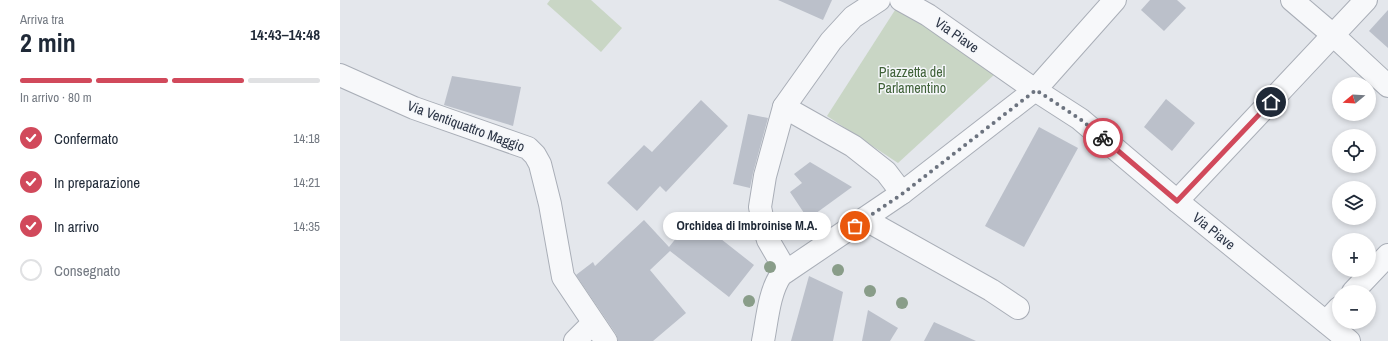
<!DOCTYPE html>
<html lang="it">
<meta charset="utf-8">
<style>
:root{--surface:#fff;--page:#f2f2f3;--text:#1f2937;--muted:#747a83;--line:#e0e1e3;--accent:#d1495b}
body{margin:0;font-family:"Archivo Narrow",sans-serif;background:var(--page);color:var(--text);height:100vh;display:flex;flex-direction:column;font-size:15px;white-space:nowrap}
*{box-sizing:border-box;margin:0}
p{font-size:13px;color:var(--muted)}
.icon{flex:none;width:22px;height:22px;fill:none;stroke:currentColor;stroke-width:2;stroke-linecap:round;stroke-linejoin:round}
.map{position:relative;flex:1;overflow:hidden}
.panel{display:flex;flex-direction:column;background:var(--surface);width:340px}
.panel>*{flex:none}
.needle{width:26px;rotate:252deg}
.buttons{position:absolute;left:992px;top:77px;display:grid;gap:8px}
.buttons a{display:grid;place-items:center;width:44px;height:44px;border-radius:50%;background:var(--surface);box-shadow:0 2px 6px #0003;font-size:20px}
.pin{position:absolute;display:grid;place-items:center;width:34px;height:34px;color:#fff;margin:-17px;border:2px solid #fff;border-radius:50%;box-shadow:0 1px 4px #0007}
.courier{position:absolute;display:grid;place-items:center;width:40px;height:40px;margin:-20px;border:3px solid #d1495b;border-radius:50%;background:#fff;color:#222;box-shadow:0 1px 5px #0007}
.bubble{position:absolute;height:28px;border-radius:14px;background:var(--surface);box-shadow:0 2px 6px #0003;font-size:13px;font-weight:800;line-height:28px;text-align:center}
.summary em{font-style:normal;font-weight:800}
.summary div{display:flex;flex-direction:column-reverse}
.summary{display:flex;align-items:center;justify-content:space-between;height:68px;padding:0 20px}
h1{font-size:26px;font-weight:800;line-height:30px}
.bar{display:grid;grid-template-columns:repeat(4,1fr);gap:6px 4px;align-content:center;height:48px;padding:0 20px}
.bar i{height:5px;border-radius:3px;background:var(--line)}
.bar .active{background:var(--accent)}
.bar p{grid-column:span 4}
ol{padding:0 20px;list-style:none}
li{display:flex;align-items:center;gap:12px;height:44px}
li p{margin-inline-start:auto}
li .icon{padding:4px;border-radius:50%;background:var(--accent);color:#fff;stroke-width:4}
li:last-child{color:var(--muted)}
li i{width:22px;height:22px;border:2px solid var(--line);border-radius:50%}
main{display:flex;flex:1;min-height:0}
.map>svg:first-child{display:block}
</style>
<main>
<section class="panel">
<div class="summary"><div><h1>2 min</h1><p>Arriva tra</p></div><em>14:43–14:48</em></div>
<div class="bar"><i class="active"></i><i class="active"></i><i class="active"></i><i></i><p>In arrivo · 80 m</p></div>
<ol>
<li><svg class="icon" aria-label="check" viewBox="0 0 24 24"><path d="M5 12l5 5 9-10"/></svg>Confermato<p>14:18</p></li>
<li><svg class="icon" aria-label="check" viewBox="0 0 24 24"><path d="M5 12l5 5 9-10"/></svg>In preparazione<p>14:21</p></li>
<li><svg class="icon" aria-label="check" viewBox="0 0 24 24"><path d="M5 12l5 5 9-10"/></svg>In arrivo<p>14:35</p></li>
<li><i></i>Consegnato</li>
</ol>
</section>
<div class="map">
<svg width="1048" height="341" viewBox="0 0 1048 341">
<rect width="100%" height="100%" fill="#e4e7ec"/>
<g fill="#c9d6c5">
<polygon points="210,0 251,0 282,28 261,52 207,4"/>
<polygon points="557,7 655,74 558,163 487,116"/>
</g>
<g fill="#bbc0ca">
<polygon points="438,0 492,0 483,20"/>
<polygon points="810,0 837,0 846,8 824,31 801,10"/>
<polygon points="1048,10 1048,48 1029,31"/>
<polygon points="112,76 181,87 173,126 104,105"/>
<polygon points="826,99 855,123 832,151 804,127"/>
<polygon points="361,100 388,126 326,192 320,186 297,211 267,183 304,145 312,152"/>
<polygon points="408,114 428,118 413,173 410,188 393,184"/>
<polygon points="699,127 738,148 684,247 645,226"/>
<polygon points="470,162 512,187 468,219 450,192 462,183 454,174"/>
<polygon points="353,217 414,265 389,297 330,251 310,270 346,313 313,341 278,341 276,334 236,275 253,262 255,266 304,220 329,247"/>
<polygon points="469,276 503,292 493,341 451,341"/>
<polygon points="528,310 558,328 550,341 522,341"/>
<polygon points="594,322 636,341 584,341"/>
</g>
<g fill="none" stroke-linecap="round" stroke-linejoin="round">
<g stroke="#a9aeb7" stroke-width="24">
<g id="minor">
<polyline points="561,0 588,15 695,90 740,119 837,201 1009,341"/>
<polyline points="952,0 993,35 1048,86"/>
<polyline points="0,75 74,108 188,148 195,155 200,164 210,204 223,277 266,341"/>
<polyline points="444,107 513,146 546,172 562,193"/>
<polyline points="837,201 1026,0"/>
<polyline points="528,217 535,225 651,290 678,308"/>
<polyline points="446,271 428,240 424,227 420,207 425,176 444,107 491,41 513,17 539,0"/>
<polyline points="1013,292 1048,255"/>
<polyline points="986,322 999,308"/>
<polyline points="235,341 253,323"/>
<path d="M423,341C427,321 429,292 441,275L562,193L695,90L775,0"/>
</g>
</g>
<use href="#minor" stroke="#f7f8fa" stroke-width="22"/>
</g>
<g fill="#899d89">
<circle cx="454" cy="233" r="6"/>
<circle cx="430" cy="267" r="6"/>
<circle cx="498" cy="270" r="6"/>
<circle cx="530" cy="291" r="6"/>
<circle cx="409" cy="301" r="6"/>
<circle cx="562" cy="303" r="6"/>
</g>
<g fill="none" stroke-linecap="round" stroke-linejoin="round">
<polyline stroke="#6c737f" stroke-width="4" stroke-dasharray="0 7.2" points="515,226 562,194 696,90 740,119 763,138"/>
<polyline stroke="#d1495b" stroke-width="5" points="763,138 837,201 931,102"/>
</g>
<g text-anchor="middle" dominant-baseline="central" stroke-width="3" stroke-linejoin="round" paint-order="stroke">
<g font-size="14" fill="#2b3445" stroke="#f4f6f9">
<text transform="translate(617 35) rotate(35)">Via Piave</text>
<text transform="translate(126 126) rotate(20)">Via Ventiquattro Maggio</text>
<text transform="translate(874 231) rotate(39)">Via Piave</text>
</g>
<g font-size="14" fill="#3f6138" stroke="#f4f6f9">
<text x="572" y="72">Piazzetta del<tspan x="572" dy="16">Parlamentino</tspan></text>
</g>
</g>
</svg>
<div class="buttons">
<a><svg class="needle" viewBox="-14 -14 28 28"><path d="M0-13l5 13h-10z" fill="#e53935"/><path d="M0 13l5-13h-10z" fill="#747a83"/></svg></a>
<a><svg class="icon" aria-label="locate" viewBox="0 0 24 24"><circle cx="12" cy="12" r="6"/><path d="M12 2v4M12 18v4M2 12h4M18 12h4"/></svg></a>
<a><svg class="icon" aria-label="layers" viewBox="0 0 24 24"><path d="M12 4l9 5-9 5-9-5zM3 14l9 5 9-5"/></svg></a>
<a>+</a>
<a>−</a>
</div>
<div class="pin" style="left:515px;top:226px;background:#ea580c"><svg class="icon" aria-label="bag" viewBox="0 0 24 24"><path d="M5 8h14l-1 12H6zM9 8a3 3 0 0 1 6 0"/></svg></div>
<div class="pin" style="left:931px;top:102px;background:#1f2937"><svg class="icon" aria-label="home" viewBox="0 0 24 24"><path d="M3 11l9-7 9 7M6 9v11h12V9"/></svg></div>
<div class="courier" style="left:763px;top:138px"><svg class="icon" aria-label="bike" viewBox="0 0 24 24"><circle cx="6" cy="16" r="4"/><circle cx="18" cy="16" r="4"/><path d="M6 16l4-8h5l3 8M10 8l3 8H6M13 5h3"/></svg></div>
<div class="bubble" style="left:323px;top:212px;width:168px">Orchidea di Imbroinise M.A.</div>
</div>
</main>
